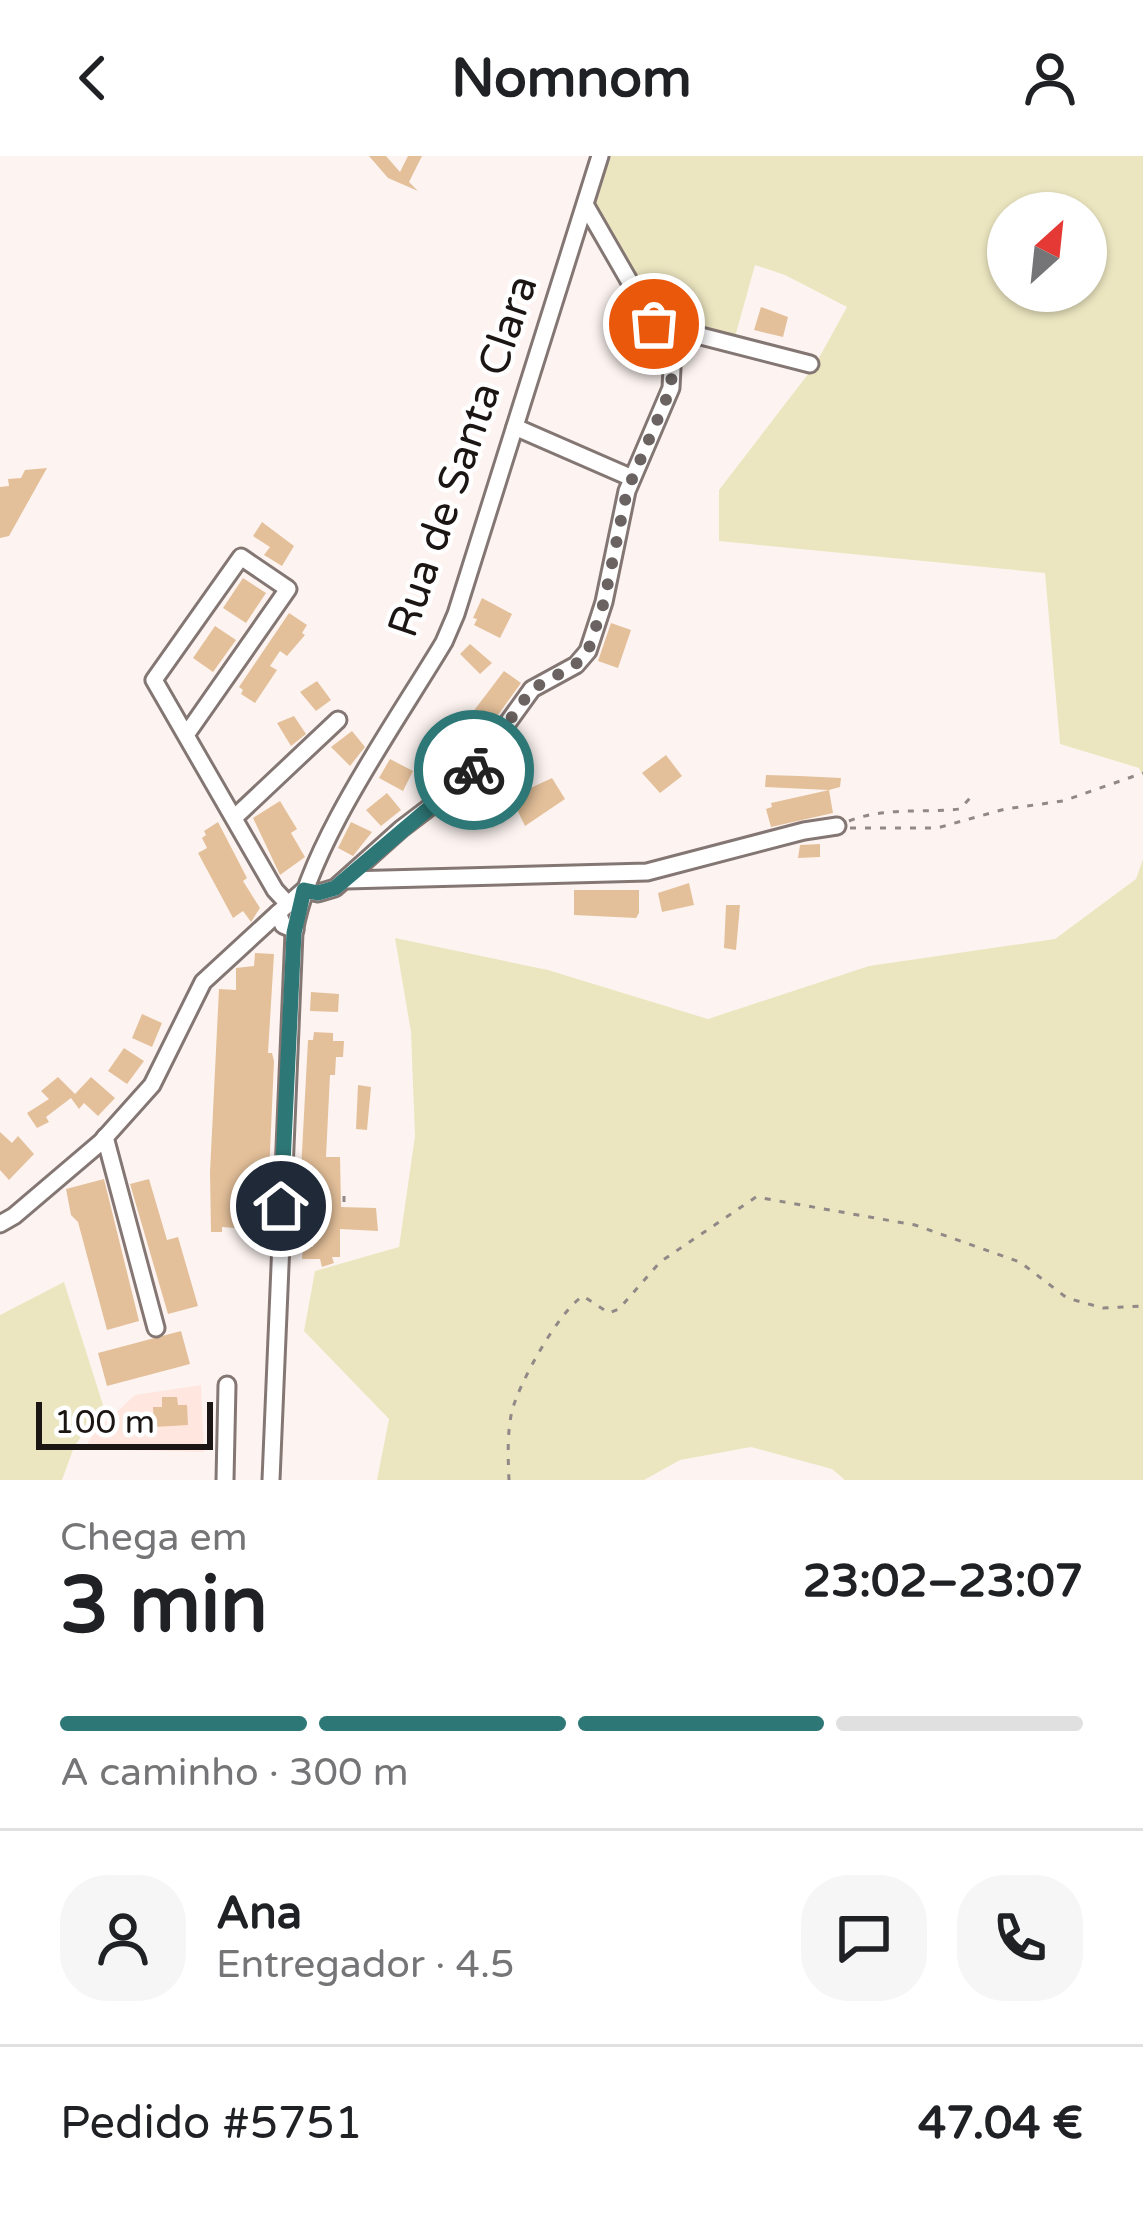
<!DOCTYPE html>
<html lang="pt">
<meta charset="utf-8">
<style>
:root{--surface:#fff;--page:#f6f6f6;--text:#202124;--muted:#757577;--line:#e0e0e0;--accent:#2d7776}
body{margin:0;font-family:"Varela Round",sans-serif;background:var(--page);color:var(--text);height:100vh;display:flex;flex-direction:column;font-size:45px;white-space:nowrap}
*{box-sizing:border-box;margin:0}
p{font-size:39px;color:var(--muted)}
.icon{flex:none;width:66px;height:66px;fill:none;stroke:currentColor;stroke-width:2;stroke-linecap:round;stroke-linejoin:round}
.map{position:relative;height:1324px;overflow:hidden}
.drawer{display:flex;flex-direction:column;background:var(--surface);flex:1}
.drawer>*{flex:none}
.needle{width:78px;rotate:27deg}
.fabs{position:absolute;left:987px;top:36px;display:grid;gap:24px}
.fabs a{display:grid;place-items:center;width:120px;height:120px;border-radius:50%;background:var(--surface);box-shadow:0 3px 9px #0004;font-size:60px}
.scale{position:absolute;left:36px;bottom:30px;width:177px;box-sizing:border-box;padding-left:12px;border:6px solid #1b1514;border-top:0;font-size:33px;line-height:42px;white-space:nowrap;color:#1b1514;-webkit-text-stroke:9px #fff;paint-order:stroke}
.pin{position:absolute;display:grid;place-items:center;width:102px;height:102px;color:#fff;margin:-51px;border:6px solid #fff;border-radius:50%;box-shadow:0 3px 12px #0007}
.courier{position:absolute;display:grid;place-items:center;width:120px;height:120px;margin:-60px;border:9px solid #2d7776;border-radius:50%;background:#fff;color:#222;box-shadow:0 3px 15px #0007}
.head em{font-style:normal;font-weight:700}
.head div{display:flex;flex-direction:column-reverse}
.head{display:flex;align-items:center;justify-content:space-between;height:204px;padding:0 60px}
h1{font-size:78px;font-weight:700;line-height:90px}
.bar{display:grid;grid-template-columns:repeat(4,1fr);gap:18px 12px;align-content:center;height:144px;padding:0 60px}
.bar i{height:15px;border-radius:9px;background:var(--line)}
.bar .selected{background:var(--accent)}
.bar p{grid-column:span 4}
.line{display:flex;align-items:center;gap:30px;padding:0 60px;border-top:3px solid var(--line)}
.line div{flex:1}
.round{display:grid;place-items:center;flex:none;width:126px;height:126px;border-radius:48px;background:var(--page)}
header{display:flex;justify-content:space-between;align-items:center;height:156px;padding:0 60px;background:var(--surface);font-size:54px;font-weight:700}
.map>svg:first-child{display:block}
</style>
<header><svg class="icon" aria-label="back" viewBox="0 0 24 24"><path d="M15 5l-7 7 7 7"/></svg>Nomnom<svg class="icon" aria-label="person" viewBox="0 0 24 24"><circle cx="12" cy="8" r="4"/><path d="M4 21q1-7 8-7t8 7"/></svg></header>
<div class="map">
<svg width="1143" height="1324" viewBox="0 0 1143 1324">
<rect width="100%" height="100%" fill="#fdf4f1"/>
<polygon fill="#ffe7e0" points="201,1229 204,1296 84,1293 93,1278 135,1239"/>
<g fill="#ece6c0" fill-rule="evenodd">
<path d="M599,0H1143V620L1139,612L1060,588L1045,417L719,385V334L815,209L847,151L785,119L755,109L735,181L653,161L605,79L612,73L586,50ZM1008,57H1086V135H1008Z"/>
<polygon points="1143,703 1143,1324 845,1324 832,1313 751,1291 680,1304 644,1324 377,1324 389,1263 304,1175 315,1115 399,1091 415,980 411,876 395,782 548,814 708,863 869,810 1055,783 1136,723"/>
<polygon points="64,1126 103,1249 74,1291 62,1324 0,1324 0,1159"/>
</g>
<g fill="#e4c09a">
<polygon points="369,0 386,0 400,16 408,0 422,0 409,26 418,35 388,22"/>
<polygon points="761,151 788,161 783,181 754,174"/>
<polygon points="47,312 9,380 0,382 0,331 9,330 8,323 21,322 25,314"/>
<polygon points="262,366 294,390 282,410 264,399 270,391 253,380"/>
<polygon points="243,422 266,437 246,467 223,452"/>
<polygon points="482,442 512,458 500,482 474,469 477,463 473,462"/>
<polygon points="289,457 307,469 302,477 305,479 287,500 280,495 270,510 277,514 255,547 241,538 243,534 239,531"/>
<polygon points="611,467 631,474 618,512 598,505"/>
<polygon points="215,470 236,484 213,516 193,502"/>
<polygon points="470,488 492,507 480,518 460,498"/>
<polygon points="504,515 521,527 493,566 489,563 477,579 482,583 459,614 438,630 424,615 450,592 447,590"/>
<polygon points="317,525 331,544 316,555 300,536"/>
<polygon points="294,560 306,578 291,590 277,567"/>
<polygon points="352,575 365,591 350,610 331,591"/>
<polygon points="666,599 682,620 660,637 642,617"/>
<polygon points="390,603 413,615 403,635 379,622"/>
<polygon points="766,619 800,620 841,622 840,631 829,634 765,631"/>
<polygon points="552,622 565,643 525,670 511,641"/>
<polygon points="829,634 833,657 771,671 766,653 772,651 771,647"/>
<polygon points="387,637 401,654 381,670 366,654"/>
<polygon points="280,645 297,673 291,677 305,701 280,719 253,662"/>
<polygon points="218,666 247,722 243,725 260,752 251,766 243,755 233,762 198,697 207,692 202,682 206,679 204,675"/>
<polygon points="351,666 372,676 353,700 338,692"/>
<polygon points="820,688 820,701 798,702 800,689"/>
<polygon points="689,727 694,749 662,756 658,737"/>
<polygon points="574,734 639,734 639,757 636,762 574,759"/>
<polygon points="726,749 740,749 736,794 724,792"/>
<polygon points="255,797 274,798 268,897 272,897 274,905 268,1041 266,1048 262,1048 261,1074 222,1071 222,1076 211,1076 210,1016 219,833 236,834 236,812 254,810"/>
<polygon points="311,836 339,838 338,856 310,855"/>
<polygon points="142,858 162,867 152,891 132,882"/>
<polygon points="314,876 333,877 333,885 344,885 343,901 336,901 335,919 330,919 326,1001 340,1001 341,1051 376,1052 378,1075 340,1073 340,1101 332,1101 334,1107 322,1111 320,1103 302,1103 303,1091 313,1091 313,1054 308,1053 308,1047 301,1046 301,1014 308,884 313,884"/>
<polygon points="124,892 144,905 127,928 108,915"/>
<polygon points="58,921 75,938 91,921 115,942 98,960 84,947 79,953 71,942 46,961 49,966 37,972 27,957 49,943 41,935"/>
<polygon points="358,929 371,931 367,974 356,973"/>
<polygon points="0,976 12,987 18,980 34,998 9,1024 0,1014"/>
<polygon points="104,1023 139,1165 107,1174 78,1066 71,1059 66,1033"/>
<polygon points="149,1023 167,1084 178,1081 198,1150 168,1158 130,1028"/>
<polygon points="181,1175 190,1208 107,1230 98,1197"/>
<polygon points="162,1241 177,1241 178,1249 187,1249 188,1269 154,1271 153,1251 162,1251"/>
</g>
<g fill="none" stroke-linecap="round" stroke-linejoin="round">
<g stroke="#847773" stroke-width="21">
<g id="minor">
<polyline points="654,168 810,208"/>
<polyline points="515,271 632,322"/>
<polyline points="186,579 288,433 241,401 154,524 275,734 288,748"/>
<polyline points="235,661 338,564"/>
<polyline points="346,724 647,716 804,675 837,670"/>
<polyline points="295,774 283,769 278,757 304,734 318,737 335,732 401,673 468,622 532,533 576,509 588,495 604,446 627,335 671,232 672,212 654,168 586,50"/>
<polyline points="105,981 156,1172"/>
<polyline points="0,1068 14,1060 101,986 152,929 203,826 278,757"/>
<polyline points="225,1324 227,1229"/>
<path d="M271,1324L294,777C308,689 397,565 444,486L456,458L600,0"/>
</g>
</g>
<g stroke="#908987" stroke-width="3" stroke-dasharray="6 9" stroke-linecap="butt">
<path d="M849,665C884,651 923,657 960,653L970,642"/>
<polyline points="850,672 937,672 1005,653 1063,645 1143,617"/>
<polyline points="344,1046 344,1038"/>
<path d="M509,1324C508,1303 507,1276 512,1255C519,1227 559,1155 583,1140L609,1157L619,1153L660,1106L756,1041L915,1069L1020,1106L1067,1142L1103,1152L1143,1150"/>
</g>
<use href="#minor" stroke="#fff" stroke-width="15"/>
</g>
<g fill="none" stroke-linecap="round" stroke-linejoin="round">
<polyline stroke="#6a6361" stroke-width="12" stroke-dasharray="0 21.6" points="474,614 532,533 575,509 588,495 604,446 627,335 671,232 672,212 654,168"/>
<polyline stroke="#2d7776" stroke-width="15" points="281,1050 294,777 304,734 318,737 335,732 474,614"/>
</g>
<g text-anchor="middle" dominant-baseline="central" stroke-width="9" stroke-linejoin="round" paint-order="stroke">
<g font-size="42" fill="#1b1514" stroke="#fff">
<text transform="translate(463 300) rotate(-71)">Rua de Santa Clara</text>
</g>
</g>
</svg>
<div class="fabs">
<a><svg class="needle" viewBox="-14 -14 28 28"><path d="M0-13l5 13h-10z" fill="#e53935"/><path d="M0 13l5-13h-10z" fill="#757577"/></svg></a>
</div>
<div class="scale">100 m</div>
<div class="pin" style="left:654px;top:168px;background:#ea580c"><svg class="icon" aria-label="bag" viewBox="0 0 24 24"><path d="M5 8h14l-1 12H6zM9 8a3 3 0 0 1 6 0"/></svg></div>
<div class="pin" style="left:281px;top:1050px;background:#1f2937"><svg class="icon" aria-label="home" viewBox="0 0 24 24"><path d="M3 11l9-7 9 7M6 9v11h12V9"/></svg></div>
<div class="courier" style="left:474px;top:614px"><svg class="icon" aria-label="bike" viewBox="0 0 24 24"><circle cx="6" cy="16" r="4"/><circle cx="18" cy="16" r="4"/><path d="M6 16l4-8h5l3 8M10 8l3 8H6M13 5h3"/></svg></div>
</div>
<section class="drawer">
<div class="head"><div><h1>3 min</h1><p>Chega em</p></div><em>23:02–23:07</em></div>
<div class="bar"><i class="selected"></i><i class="selected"></i><i class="selected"></i><i></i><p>A caminho · 300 m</p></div>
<div class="line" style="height:216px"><a class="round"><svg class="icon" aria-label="person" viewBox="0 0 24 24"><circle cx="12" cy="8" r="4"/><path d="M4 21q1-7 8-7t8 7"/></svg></a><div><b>Ana</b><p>Entregador · 4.5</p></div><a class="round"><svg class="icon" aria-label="chat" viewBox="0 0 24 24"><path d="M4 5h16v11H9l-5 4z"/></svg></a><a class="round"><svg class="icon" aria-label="phone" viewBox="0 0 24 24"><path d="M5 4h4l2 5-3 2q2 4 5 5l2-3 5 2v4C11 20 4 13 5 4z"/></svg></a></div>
<div class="line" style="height:156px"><div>Pedido #5751</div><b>47.04 €</b></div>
</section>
